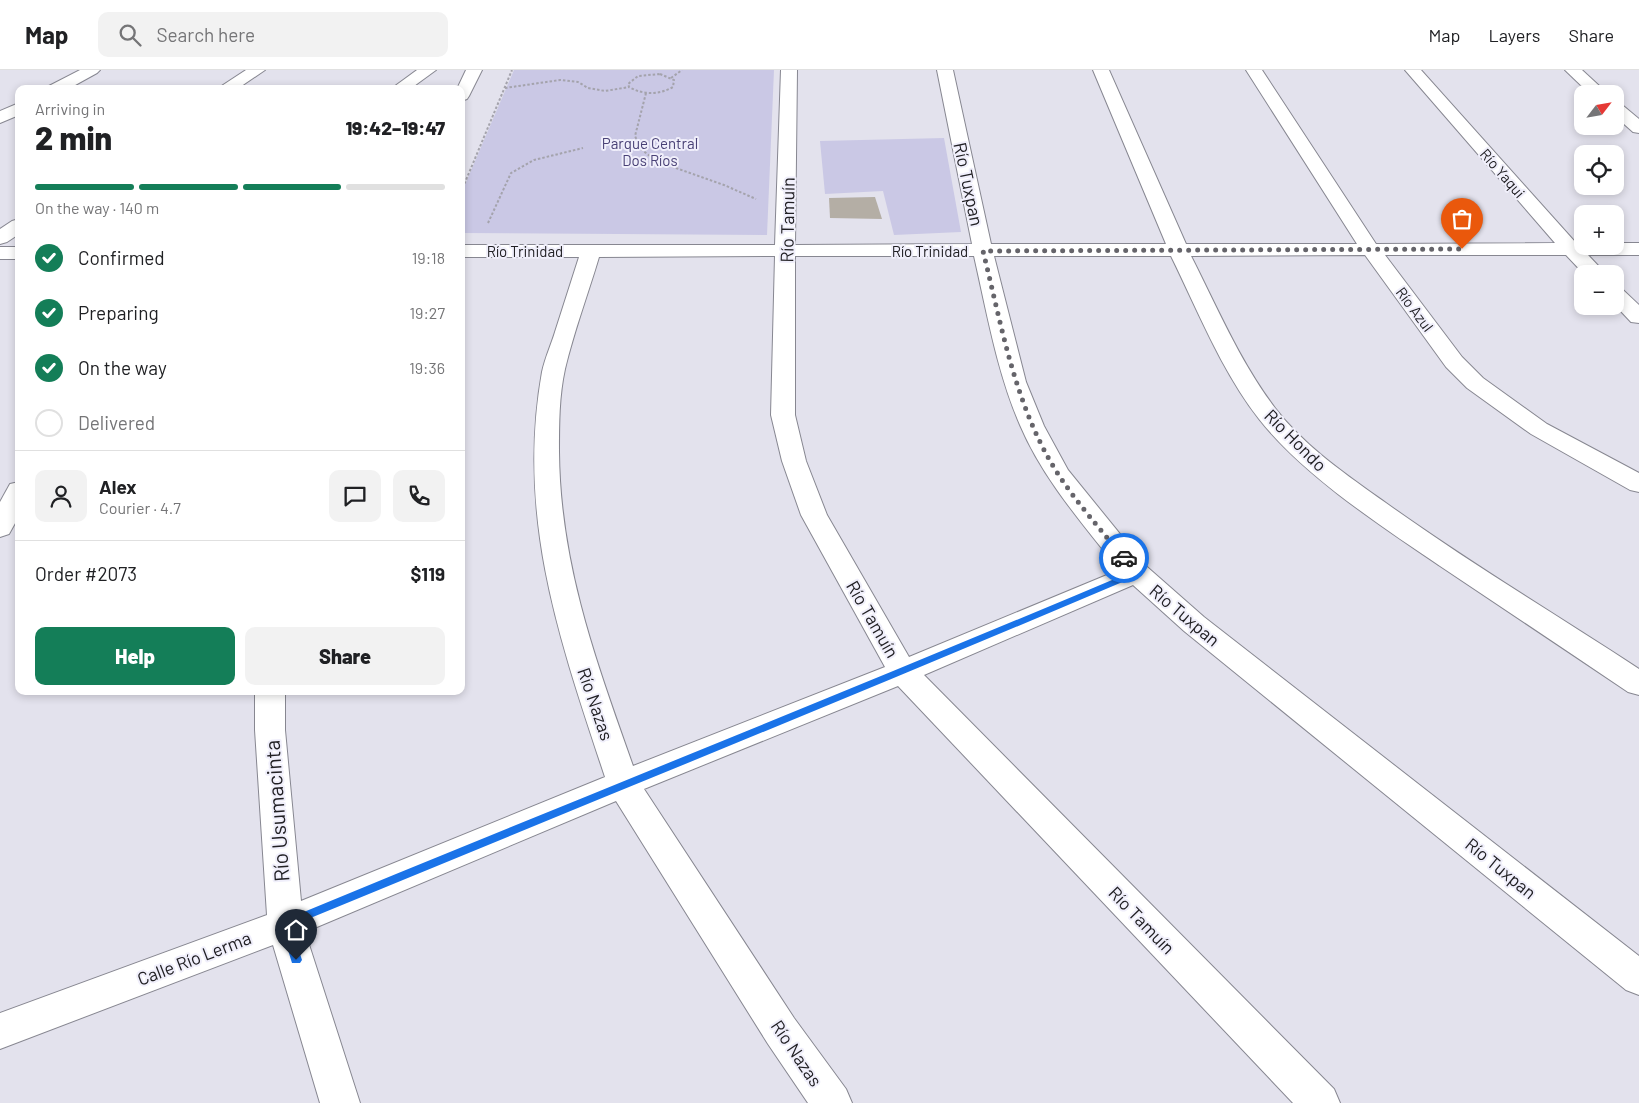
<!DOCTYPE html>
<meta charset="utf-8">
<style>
:root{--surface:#fff;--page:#f2f2f2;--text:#202124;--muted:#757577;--line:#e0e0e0;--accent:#147e58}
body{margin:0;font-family:Barlow,sans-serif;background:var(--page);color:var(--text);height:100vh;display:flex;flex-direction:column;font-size:19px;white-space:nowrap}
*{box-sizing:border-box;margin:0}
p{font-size:16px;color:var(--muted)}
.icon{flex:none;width:28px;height:28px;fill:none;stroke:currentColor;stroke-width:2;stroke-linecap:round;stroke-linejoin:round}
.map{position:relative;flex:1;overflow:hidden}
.panel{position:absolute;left:15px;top:15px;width:450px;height:610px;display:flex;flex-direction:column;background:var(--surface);border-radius:10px;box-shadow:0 2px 8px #0003}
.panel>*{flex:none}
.needle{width:32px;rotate:59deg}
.fabs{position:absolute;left:1574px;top:15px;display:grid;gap:10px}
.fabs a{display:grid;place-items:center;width:50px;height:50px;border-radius:10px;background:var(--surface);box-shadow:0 2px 8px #0003;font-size:25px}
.pin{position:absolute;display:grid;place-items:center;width:42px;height:42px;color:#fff;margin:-51px -21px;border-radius:50% 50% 50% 0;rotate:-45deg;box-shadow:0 0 5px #0007}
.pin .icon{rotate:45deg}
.courier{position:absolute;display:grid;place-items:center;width:50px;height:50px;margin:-25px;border:4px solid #1a73e8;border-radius:50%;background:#fff;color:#222;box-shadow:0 1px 6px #0007}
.summary em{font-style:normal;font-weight:800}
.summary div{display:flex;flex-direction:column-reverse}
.summary{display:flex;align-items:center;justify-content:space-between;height:85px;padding:0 20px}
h1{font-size:32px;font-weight:800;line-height:38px}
.bar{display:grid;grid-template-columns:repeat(4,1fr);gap:8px 5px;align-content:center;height:60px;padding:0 20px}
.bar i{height:6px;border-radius:4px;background:var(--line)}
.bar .on{background:var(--accent)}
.bar p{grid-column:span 4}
.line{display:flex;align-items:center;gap:12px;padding:0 20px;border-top:1px solid var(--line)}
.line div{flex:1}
.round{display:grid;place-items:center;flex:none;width:52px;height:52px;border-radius:10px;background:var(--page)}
ol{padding:0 20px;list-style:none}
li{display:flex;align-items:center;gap:15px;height:55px}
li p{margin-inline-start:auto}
li .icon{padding:5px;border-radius:50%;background:var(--accent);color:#fff;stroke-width:4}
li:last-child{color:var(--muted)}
li i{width:28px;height:28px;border:2px solid var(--line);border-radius:50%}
.button{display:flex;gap:10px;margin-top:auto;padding:10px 20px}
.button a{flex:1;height:58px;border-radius:10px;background:var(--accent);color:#fff;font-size:20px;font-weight:800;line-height:58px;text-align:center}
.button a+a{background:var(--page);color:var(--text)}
header{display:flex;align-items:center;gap:30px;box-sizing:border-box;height:70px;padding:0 25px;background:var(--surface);border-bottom:1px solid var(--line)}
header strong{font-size:24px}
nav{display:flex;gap:28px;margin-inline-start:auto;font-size:18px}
.search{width:350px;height:45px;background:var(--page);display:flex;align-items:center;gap:12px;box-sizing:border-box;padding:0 18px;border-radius:10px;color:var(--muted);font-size:19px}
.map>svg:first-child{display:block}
</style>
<header>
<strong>Map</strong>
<div class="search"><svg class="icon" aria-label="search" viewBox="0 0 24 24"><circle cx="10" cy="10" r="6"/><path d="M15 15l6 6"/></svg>Search here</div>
<nav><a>Map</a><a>Layers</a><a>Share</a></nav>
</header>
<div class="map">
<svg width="1639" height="1033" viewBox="0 0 1639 1033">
<rect width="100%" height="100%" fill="#e3e2ed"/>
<g fill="#cac8e5">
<polygon points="514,0 774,0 767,165 461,163 461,124"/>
<polygon points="944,68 961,162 894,165 883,121 825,124 820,71"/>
</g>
<polygon fill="#b4aea5" points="875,127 882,149 830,148 829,128"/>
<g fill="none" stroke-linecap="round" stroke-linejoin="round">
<g stroke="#878791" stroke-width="2">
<g id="street">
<polygon points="80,0 100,0 97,3 68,19 47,19 49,16"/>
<polygon points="246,0 265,0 237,19 217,19"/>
<polygon points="417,0 436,0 410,19 391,19"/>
<polygon points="466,0 482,0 469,26 467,29 461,31 461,19 457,19"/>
<path d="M781,0H797L795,175L972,174L937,0H953L991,174H1166L1093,0H1109L1186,174H1357L1246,0H1262L1376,174L1555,173L1405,0H1421L1576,173H1582V176H1615V173H1639V185H1588L1606,204H1584L1566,185H1385L1462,287L1483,308L1547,354L1639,403V422L1630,420L1531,364L1467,318L1446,297L1365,185L1191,186C1217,237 1240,292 1275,338C1304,376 1348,406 1386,433C1468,492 1555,544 1639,599V625L1628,622C1566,580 1503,538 1440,496C1381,456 1303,405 1259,349C1221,300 1198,241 1171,186H994L1026,312L1044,356L1068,400L1146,496L1204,547L1639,886V925L1626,920L1184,561L1133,515L924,605L1334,1019L1340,1033H1293L898,616L644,719L794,948L846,1019L852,1033H808L768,974L616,731L305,862L360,1033H320L273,875L0,979V943L267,845L255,660V621H285V660L301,831L605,707C560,571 516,448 542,302C545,288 551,275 555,262C563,237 571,212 579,187H461V175H775ZM775,186L771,345L782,391L801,445L885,597L633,696C596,591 560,495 559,382C559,354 559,326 565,299C574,261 588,224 599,187ZM795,186H974C987,243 997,302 1020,355C1043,409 1083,454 1119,500L909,587L827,445L806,391L795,345Z"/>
<polygon points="1565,0 1582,0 1608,24 1590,24"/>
<polygon points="1615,32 1621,34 1639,49 1639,63 1633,62 1615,46"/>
<polygon points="19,33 19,45 0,53 0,41"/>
<polygon points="19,149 19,164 7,172 0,174 0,159 12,151"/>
<rect x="0" y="177" width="19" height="12"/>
<polygon points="1615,217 1622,219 1639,235 1639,253 1631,252 1615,235"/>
<polygon points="19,412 19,446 9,464 0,467 0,432 10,414"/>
</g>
</g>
<g stroke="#a4a3ac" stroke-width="2" stroke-dasharray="2.5 2" stroke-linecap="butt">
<path d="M660,4L674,10L673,17C659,25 643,25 629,17L628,14L638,6Z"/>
<polyline points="671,8 682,0"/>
<polyline points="505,18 560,10 578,12 588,18 605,21 629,17"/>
<polyline points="646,23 635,66 641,79 656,91 724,115 756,129"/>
<polyline points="461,122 512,0"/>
<polyline points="488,153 511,103 534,90 583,78"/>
</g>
<use href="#street" fill="#fff" fill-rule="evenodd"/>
</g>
<path fill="#1a73e8" d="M1124,485L1139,501V505C857,625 574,739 291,856L302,890L300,893H292L280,854L282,851C565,734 849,621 1131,502L1120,488Z"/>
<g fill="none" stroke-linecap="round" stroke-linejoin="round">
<path stroke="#65646a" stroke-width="5" stroke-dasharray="0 9" d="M1124,488C1101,460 1077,433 1058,404C1015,337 1002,257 983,181L1462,179"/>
</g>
<g text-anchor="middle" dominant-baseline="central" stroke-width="4" stroke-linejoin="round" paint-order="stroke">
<g font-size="15" fill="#494176" stroke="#f0effb">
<text x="650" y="73">Parque Central<tspan x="650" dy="17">Dos Ríos</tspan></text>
</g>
<g font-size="15" fill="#212024" stroke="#f0effb">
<text transform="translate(1503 103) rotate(49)">Río Yaqui</text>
<text x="525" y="181">Río Trinidad</text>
<text x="930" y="181">Río Trinidad</text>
<text transform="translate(1415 239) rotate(53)">Río Azul</text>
</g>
<g font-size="18" fill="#212024" stroke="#f0effb">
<text transform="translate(969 114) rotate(78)">Río Tuxpan</text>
<text transform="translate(787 150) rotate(-89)">Río Tamuín</text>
<text transform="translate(1296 370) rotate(45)">Río Hondo</text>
<text transform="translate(1185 545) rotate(40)">Río Tuxpan</text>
<text transform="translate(873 549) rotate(60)">Río Tamuín</text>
<text transform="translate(596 634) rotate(71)">Río Nazas</text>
<text transform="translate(1501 798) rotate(39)">Río Tuxpan</text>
<text transform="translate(1142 850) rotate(46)">Río Tamuín</text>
<text transform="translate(194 888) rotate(-21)">Calle Río Lerma</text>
<text transform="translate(797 983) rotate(56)">Río Nazas</text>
</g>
<g font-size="21" fill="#212024" stroke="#f0effb">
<text transform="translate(276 741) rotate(-94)">Río Usumacinta</text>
</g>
</g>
</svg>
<div class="fabs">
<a><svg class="needle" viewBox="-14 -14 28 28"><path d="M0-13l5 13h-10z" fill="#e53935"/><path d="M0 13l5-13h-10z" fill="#757577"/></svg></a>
<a><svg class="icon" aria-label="locate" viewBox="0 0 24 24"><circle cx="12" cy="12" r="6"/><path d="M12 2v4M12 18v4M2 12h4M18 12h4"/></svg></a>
<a>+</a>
<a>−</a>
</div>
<div class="pin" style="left:1462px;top:179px;background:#ea580c"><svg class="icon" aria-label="bag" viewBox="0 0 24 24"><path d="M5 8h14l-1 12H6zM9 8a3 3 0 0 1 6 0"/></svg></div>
<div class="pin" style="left:296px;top:890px;background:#1f2937"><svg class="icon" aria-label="home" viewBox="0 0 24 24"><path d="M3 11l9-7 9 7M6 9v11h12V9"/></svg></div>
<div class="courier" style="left:1124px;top:488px"><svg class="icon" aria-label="car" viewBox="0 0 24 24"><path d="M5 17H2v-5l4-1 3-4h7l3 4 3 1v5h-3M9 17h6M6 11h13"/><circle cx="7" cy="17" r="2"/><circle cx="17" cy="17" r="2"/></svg></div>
<section class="panel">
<div class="summary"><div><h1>2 min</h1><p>Arriving in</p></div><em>19:42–19:47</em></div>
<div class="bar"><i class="on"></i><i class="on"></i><i class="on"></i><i></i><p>On the way · 140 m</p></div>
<ol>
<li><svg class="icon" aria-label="check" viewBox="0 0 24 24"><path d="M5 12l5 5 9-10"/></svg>Confirmed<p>19:18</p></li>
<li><svg class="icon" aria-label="check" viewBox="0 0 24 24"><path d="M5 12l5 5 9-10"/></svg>Preparing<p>19:27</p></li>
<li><svg class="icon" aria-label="check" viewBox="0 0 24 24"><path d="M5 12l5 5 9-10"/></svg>On the way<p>19:36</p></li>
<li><i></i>Delivered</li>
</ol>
<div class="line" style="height:90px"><a class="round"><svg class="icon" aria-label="person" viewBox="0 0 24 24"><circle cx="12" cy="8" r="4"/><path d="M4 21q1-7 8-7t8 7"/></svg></a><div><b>Alex</b><p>Courier · 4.7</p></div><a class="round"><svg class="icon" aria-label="chat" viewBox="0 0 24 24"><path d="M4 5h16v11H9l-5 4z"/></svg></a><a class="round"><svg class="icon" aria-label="phone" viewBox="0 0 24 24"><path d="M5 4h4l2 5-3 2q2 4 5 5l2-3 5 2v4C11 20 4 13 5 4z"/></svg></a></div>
<div class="line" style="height:65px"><div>Order #2073</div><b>$119</b></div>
<div class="button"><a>Help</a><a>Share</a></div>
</section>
</div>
